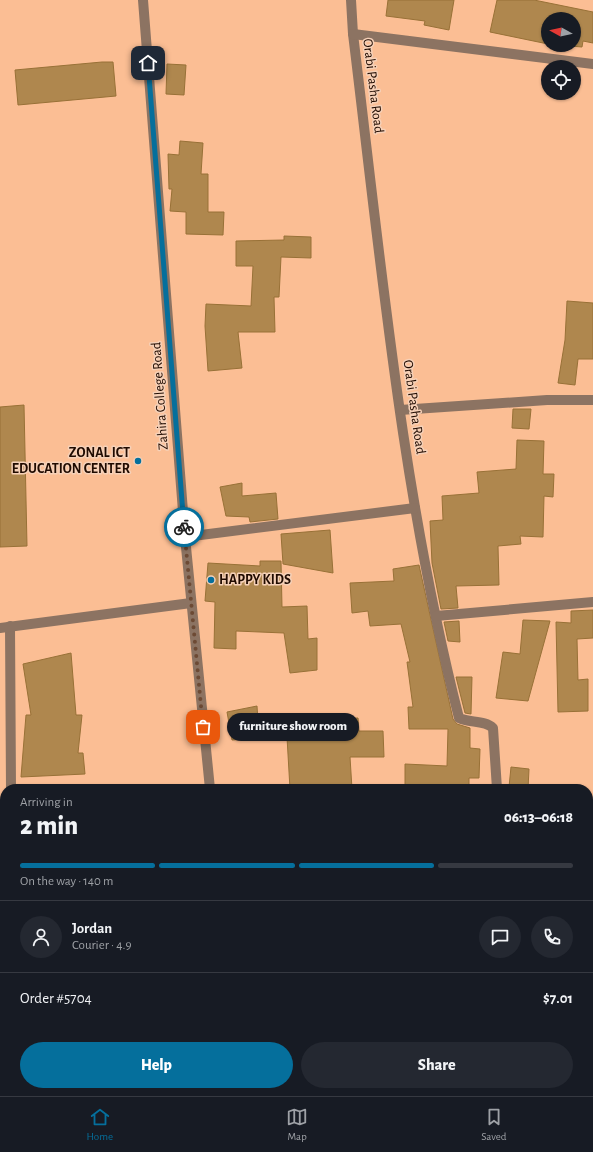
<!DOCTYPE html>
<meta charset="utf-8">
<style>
:root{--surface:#171b24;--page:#242831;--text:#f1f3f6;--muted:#9ea1a6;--line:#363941;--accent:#056f9c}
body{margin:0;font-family:"Alegreya Sans",sans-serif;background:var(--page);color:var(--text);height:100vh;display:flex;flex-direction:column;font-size:15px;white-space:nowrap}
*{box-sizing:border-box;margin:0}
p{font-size:13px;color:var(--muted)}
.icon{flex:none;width:22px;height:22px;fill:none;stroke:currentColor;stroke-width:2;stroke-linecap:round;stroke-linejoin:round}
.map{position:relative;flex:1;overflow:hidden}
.drawer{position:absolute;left:0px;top:784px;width:593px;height:312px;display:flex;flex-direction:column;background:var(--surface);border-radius:16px 16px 0 0;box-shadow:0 1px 3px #0004}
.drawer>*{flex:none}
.needle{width:26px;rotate:278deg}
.buttons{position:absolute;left:541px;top:12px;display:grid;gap:8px}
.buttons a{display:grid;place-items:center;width:40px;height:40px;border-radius:50%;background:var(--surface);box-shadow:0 1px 3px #0004;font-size:20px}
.pin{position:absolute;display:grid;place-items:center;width:34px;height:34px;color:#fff;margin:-17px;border-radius:8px;box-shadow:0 2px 6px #0006}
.courier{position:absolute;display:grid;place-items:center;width:40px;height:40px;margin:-20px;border:3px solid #056f9c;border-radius:50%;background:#fff;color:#222;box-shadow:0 1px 5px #0007}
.bubble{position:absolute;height:28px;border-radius:14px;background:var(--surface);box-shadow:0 1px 3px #0004;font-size:13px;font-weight:800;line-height:28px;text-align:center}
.overview em{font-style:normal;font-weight:800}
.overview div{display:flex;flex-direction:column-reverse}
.overview{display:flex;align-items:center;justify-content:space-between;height:68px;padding:0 20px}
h1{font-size:26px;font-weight:800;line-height:30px}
.bar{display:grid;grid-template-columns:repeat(4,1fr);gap:6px 4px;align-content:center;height:48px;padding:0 20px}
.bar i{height:5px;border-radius:3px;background:var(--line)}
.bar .active{background:var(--accent)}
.bar p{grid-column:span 4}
.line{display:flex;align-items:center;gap:10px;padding:0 20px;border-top:1px solid var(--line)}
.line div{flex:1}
.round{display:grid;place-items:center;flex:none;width:42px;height:42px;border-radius:21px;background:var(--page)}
.action{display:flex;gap:8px;margin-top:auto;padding:8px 20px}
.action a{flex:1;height:46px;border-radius:24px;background:var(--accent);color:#fff;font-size:16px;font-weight:800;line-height:46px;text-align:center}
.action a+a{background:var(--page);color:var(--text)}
.tabs{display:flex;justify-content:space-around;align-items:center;height:56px;border-top:1px solid var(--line);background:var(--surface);font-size:11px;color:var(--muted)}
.tabs a{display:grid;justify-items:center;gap:2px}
.tabs .active{color:var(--accent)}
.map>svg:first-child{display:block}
</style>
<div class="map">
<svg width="593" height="1096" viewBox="0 0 593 1096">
<rect width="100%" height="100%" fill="#fbbe94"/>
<g fill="#af874e" stroke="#987137">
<polygon points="388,0 454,0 449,30 424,25 425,21 386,16"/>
<polygon points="497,0 534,0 593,12 593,43 583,41 582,47 557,45 574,45 574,19 548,19 548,44 490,32"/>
<polygon points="102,62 113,62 116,96 18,105 15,70"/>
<polygon points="167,64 186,65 184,95 166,94"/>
<polygon points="180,141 203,143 201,174 208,174 208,212 224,212 223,235 186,234 186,212 170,211 172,189 169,189 168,154 179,155"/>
<polygon points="284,236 311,237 311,258 281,257 279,297 274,297 275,332 238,332 242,368 208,371 205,326 206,304 251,306 253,266 236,266 236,241 284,240"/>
<polygon points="567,301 593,303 593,359 578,359 575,385 558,383 565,340"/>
<polygon points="24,405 27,546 0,547 0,407"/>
<polygon points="513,409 531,409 529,429 512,428"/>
<polygon points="517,440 544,441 543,474 554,474 553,497 544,496 543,537 520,536 521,544 498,546 499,585 456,586 458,608 441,609 432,563 430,521 443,520 442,496 479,493 477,472 516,469"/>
<polygon points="242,483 242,496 276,493 278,519 250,522 249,517 226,516 220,487"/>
<polygon points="330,530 333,573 283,564 281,534"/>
<polygon points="260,561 281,561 282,607 307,606 308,639 317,638 317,670 290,673 284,633 236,631 236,649 214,648 215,602 205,601 208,563 260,566"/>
<polygon points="419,565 453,719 457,724 470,728 470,748 480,749 479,778 469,778 469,789 405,789 405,764 447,766 448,729 409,729 408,707 413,707 407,662 410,662 401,624 370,626 368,611 352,613 350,583 394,581 393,569"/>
<polygon points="593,610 593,638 577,639 578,680 588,679 588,711 558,712 556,622 571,623 571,611"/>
<polygon points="523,620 550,621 528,701 496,698 503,652 520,654"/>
<polygon points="459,621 460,642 448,641 444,622"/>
<polygon points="71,653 76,715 82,715 78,753 83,753 85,774 21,777 26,715 31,715 23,664"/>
<polygon points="456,677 472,677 471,714 465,713"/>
<polygon points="257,706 258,722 322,722 322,720 358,718 359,731 383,731 384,757 350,757 352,789 290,789 287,737 232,740 227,712"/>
<polygon points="511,767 529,769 528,789 509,787"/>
</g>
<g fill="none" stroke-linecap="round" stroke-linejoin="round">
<g stroke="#8c7362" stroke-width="10">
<polyline points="143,0 185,537 210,789"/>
<path d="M351,0L353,34C381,263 402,494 459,718C469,723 485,720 493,728L497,789"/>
<polyline points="353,34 593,64"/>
<polyline points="400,410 547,400 593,400"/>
<polyline points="185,537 415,508"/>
<polyline points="436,616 593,602"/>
<polyline points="10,626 11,789"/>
<polyline points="0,628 191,603"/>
<polyline points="48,1091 48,1096"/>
<polyline points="138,1091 138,1096"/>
<polyline points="362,1091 363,1096"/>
</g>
<g stroke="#321803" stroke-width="12">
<polyline points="588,934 593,933"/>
<polyline points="0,950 5,950"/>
</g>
</g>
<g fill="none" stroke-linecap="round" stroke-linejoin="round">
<polyline stroke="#6d4a34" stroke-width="4" stroke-dasharray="0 7.2" points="184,527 203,727"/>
<polyline stroke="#056f9c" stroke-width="5" points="148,63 184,527"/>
</g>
<g fill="#056f9c" stroke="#f6d1b8" stroke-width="1.5">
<circle cx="138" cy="461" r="4"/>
<circle cx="211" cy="580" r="4"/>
</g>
<g text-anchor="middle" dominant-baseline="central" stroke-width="3" stroke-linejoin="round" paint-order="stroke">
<g font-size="14" fill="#200b00" stroke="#f6d1b8">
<text transform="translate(373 86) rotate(83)">Orabi Pasha Road</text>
<text transform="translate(160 396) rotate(-94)">Zahira College Road</text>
<text transform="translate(414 407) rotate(82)">Orabi Pasha Road</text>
</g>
<g font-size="14" font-weight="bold" fill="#200b00" stroke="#f6d1b8" text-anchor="end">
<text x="130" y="453">ZONAL ICT<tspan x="130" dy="16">EDUCATION CENTER</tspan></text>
<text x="219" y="580" text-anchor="start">HAPPY KIDS</text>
</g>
</g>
</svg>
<div class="buttons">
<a><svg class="needle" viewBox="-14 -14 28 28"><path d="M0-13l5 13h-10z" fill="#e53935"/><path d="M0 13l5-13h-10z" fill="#9ea1a6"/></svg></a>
<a><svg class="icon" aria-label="locate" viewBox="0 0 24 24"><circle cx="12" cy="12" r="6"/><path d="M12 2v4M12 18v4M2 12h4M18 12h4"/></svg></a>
</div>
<div class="pin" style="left:203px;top:727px;background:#ea580c"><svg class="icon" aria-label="bag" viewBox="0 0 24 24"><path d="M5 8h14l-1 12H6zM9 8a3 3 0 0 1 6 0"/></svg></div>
<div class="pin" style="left:148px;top:63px;background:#1f2937"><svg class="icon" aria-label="home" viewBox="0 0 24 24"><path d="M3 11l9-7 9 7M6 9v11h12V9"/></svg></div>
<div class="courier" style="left:184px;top:527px"><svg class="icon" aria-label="bike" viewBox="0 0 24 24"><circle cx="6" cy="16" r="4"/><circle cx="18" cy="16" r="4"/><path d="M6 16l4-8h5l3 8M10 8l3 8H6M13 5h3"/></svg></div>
<div class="bubble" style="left:227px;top:713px;width:132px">furniture show room</div>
<section class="drawer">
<div class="overview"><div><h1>2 min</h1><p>Arriving in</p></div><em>06:13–06:18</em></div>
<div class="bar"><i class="active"></i><i class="active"></i><i class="active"></i><i></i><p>On the way · 140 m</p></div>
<div class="line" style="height:72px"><a class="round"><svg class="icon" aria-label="person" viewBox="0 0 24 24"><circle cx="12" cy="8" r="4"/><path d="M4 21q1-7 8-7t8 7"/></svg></a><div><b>Jordan</b><p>Courier · 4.9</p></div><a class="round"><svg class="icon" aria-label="chat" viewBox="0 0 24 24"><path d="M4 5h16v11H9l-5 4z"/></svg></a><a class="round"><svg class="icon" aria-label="phone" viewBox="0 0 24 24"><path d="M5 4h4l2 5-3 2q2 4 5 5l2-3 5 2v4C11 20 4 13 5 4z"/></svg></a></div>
<div class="line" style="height:52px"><div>Order #5704</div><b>$7.01</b></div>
<div class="action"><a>Help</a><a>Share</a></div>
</section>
</div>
<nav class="tabs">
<a class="active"><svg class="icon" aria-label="home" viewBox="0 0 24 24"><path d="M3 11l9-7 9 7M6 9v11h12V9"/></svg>Home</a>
<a><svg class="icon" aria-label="map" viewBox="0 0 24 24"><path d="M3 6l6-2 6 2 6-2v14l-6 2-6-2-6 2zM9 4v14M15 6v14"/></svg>Map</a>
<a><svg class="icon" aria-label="saved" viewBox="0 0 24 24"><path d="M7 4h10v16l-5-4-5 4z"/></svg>Saved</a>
</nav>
